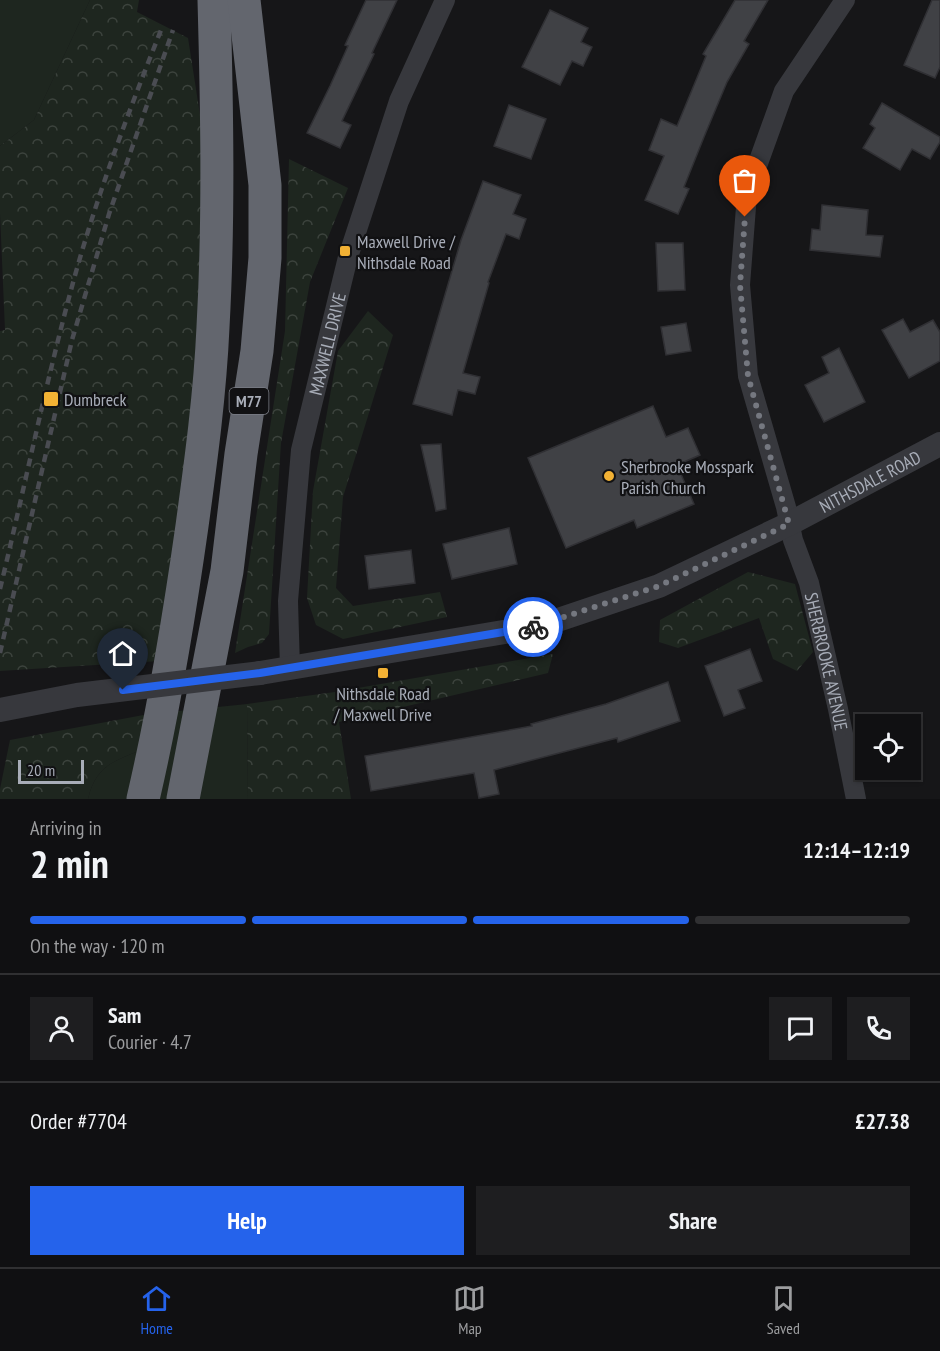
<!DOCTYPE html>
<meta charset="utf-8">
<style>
:root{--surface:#101012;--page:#1e1e20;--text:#f1f3f6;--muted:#9c9d9f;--line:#303032;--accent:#2563eb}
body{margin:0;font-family:"PT Sans Narrow",sans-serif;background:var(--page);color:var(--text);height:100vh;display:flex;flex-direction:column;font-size:22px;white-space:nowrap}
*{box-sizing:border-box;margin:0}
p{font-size:20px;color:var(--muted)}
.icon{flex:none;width:33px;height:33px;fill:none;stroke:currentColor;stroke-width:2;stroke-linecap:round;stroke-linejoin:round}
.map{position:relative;height:799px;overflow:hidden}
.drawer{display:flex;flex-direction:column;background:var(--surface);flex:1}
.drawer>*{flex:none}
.tools{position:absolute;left:855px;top:714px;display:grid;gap:12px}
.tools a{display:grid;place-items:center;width:66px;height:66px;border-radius:0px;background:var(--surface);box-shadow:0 2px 4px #0004,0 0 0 2px var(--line);font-size:30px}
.scale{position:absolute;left:18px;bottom:15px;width:66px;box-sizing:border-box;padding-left:6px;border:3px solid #a8adb8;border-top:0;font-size:16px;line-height:21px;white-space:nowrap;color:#a8adb8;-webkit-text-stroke:4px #111113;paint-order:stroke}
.pin{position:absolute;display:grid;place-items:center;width:51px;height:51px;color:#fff;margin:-62px -26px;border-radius:50% 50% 50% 0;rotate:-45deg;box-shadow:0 0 6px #0007}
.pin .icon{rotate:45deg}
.courier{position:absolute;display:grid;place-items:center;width:60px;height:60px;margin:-30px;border:4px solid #2563eb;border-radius:50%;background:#fff;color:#222;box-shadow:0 2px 8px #0007}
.head em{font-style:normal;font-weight:700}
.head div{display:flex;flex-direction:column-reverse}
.head{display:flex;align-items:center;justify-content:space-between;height:102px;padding:0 30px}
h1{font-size:39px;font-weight:700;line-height:45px}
.bar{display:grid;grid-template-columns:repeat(4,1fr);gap:9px 6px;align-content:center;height:72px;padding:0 30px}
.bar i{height:8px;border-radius:4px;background:var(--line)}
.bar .on{background:var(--accent)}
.bar p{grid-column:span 4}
.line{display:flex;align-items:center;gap:15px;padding:0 30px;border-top:2px solid var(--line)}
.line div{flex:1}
.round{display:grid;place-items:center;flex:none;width:63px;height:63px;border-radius:0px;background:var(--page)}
.action{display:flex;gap:12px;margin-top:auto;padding:12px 30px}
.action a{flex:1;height:69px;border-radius:0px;background:var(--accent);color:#fff;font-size:24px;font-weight:700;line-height:69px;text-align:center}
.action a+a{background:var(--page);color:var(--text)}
.tab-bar{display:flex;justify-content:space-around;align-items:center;height:84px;border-top:2px solid var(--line);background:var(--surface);font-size:16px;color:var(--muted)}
.tab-bar a{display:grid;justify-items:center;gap:3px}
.tab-bar .on{color:var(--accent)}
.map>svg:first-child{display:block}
</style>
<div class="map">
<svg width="940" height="799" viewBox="0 0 940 799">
<defs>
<pattern id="forest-crowns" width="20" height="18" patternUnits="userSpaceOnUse" patternTransform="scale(1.5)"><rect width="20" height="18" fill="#1e261f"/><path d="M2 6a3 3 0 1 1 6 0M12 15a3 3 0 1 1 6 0" fill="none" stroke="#3c433d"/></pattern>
</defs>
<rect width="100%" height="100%" fill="#161618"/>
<g fill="#1e261f">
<polygon points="0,0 90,0 34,120 0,146"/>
<path d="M247,704L248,799H88C95,768 112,761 139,751L149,714Z"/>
</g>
<g fill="url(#forest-crowns)">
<polygon points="90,0 139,0 137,12 188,38 205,147 200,408 159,661 0,671 0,331 5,330 0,213 0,146 34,120"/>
<polygon points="289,159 348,188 310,282 281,443 269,634 262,643 248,647 235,653 285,331"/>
<polygon points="368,311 393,335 343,497 336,588 353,606 440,592 447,617 343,639 316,625 307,598 313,491 338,351"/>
<polygon points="748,572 795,584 813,652 797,671 773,659 759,618 678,648 659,642 660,620"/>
<polygon points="553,654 548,673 339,722 351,799 248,799 247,704 335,692"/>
<path d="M149,714L139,751C112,761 95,768 88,799H0V789L10,740Z"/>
</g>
<g fill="#404145" stroke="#303034" stroke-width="1.5">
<polygon points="366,0 397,0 372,53 374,54 342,121 351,125 340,148 307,133 330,86 348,46 345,45"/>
<polygon points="735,0 768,0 744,41 749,44 727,82 704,137 684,187 689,189 678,214 645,200 664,156 649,150 661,119 677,126 706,56 703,54"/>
<polygon points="932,0 940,0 940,67 935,78 904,65"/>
<polygon points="550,10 588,28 581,42 592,47 583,66 572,61 560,85 522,67"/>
<polygon points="882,103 940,137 940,142 930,159 912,149 900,170 863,148 875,128 870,124"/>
<polygon points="509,105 546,119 531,159 494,146"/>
<polygon points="483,181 521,195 513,214 526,219 519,239 506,234 488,282 489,283 463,373 480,377 475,394 458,390 452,415 413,404 461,240"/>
<polygon points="822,205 868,210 866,235 883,236 880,257 810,250 812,229 820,230"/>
<polygon points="656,243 683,243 685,290 658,291"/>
<polygon points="903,319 910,332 933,320 940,332 940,361 909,378 882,330"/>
<polygon points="686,323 691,351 666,355 661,327"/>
<polygon points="839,348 865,402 824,422 805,385 829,373 822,357"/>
<polygon points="653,406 666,437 688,428 700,455 677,465 694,504 637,528 634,520 566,548 528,458"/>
<polygon points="441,444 446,509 436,511 421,445"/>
<polygon points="509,528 517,564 452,579 443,544"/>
<polygon points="411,550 415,583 369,589 365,556"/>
<polygon points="750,649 762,681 738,690 745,708 724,716 705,666"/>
<polygon points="668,682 680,721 618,742 617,738 494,770 499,794 479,798 474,773 371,791 365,756 532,726 531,724 606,704"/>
</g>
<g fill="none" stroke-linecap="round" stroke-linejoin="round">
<g stroke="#37383d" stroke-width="20">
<path id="s1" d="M845,0L784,91L747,194L740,285L748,376L786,507L793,540L809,583L838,709L856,799"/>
<path id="s2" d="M290,668L288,601L301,450L348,257L399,101L445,0"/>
</g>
<path stroke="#37383d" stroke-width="24" id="s3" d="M260,673L540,626L659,586L789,524L940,444"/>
<g stroke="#63666e" stroke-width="33">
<path d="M143,799C164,709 179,618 192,526C201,460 210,394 213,327C219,218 217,109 214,0"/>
<polyline points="183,799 227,571 241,454 257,351 265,258 265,185 244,0"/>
</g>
<g stroke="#4a4c52" stroke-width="4.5" stroke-dasharray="8 6" stroke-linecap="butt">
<path d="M0,589C25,486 46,381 74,279C98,192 130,108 163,25"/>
<polyline points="0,653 72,340 109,214 173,30"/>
</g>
<polyline stroke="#37383d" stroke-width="24" points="0,710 77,695 260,673"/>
</g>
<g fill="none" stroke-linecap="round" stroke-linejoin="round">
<polyline stroke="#757880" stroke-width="6" stroke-dasharray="0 10.8" points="533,627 659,586 789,524 748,376 740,285 745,217"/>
<polyline stroke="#2563eb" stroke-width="8" points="123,690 260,673 533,627"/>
</g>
<g fill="#f2b134" stroke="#111113" stroke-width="2">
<rect x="339" y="245" width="12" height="12" rx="3"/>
<rect x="43" y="391" width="16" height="16" rx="3"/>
<circle cx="609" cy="476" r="6"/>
<rect x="377" y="667" width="12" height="12" rx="3"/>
</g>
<g text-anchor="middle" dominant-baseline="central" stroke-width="4.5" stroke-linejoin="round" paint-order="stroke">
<rect fill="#111113" stroke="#7b7e86" stroke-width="1.5" x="229.5" y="388" width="39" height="26" rx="4.5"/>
<g font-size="16" font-weight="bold" fill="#a8adb8">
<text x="249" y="401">M77</text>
</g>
<g font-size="18" fill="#a8adb8" stroke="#111113" text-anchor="start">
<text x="357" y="241">Maxwell Drive /<tspan x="357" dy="21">Nithsdale Road</tspan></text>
<text x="64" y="399">Dumbreck</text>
<text x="621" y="466">Sherbrooke Mosspark<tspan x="621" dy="21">Parish Church</tspan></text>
<text x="383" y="693" text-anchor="middle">Nithsdale Road<tspan x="383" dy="21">/ Maxwell Drive</tspan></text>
</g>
<g font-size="18" fill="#a8adb8" stroke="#111113">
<text stroke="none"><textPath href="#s2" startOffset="328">MAXWELL DRIVE</textPath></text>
<text stroke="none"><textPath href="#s3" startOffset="645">NITHSDALE ROAD</textPath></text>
<text stroke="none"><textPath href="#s1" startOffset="698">SHERBROOKE AVENUE</textPath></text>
</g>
</g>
</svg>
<div class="tools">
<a><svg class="icon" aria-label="locate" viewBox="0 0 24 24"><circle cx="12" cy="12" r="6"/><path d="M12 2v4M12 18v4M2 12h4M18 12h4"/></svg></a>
</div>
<div class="scale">20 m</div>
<div class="pin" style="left:745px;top:217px;background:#ea580c"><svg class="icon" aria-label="bag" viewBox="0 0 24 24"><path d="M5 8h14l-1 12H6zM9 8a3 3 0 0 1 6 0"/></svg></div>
<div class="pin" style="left:123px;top:690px;background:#1f2937"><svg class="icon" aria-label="home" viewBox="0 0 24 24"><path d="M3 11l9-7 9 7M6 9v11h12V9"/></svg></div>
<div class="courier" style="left:533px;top:627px"><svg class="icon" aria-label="bike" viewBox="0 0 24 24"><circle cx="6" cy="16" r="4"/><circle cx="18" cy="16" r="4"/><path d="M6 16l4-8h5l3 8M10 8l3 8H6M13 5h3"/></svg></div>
</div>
<section class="drawer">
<div class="head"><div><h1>2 min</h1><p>Arriving in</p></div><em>12:14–12:19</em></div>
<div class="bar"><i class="on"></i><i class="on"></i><i class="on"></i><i></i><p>On the way · 120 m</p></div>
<div class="line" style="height:108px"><a class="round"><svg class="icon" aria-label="person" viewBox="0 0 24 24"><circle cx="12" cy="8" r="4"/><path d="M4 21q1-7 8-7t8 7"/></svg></a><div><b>Sam</b><p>Courier · 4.7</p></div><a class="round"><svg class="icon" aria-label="chat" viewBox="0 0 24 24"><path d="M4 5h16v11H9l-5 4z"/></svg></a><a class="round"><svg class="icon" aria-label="phone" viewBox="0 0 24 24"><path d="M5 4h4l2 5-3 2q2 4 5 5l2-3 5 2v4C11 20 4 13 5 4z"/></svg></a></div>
<div class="line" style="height:78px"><div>Order #7704</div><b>£27.38</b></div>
<div class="action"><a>Help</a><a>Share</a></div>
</section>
<nav class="tab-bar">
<a class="on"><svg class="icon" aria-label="home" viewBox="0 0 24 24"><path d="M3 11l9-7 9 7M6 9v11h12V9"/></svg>Home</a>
<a><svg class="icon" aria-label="map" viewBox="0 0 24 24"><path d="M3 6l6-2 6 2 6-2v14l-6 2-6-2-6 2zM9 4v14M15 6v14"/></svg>Map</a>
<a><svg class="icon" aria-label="saved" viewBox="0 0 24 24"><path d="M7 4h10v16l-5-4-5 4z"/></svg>Saved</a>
</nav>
